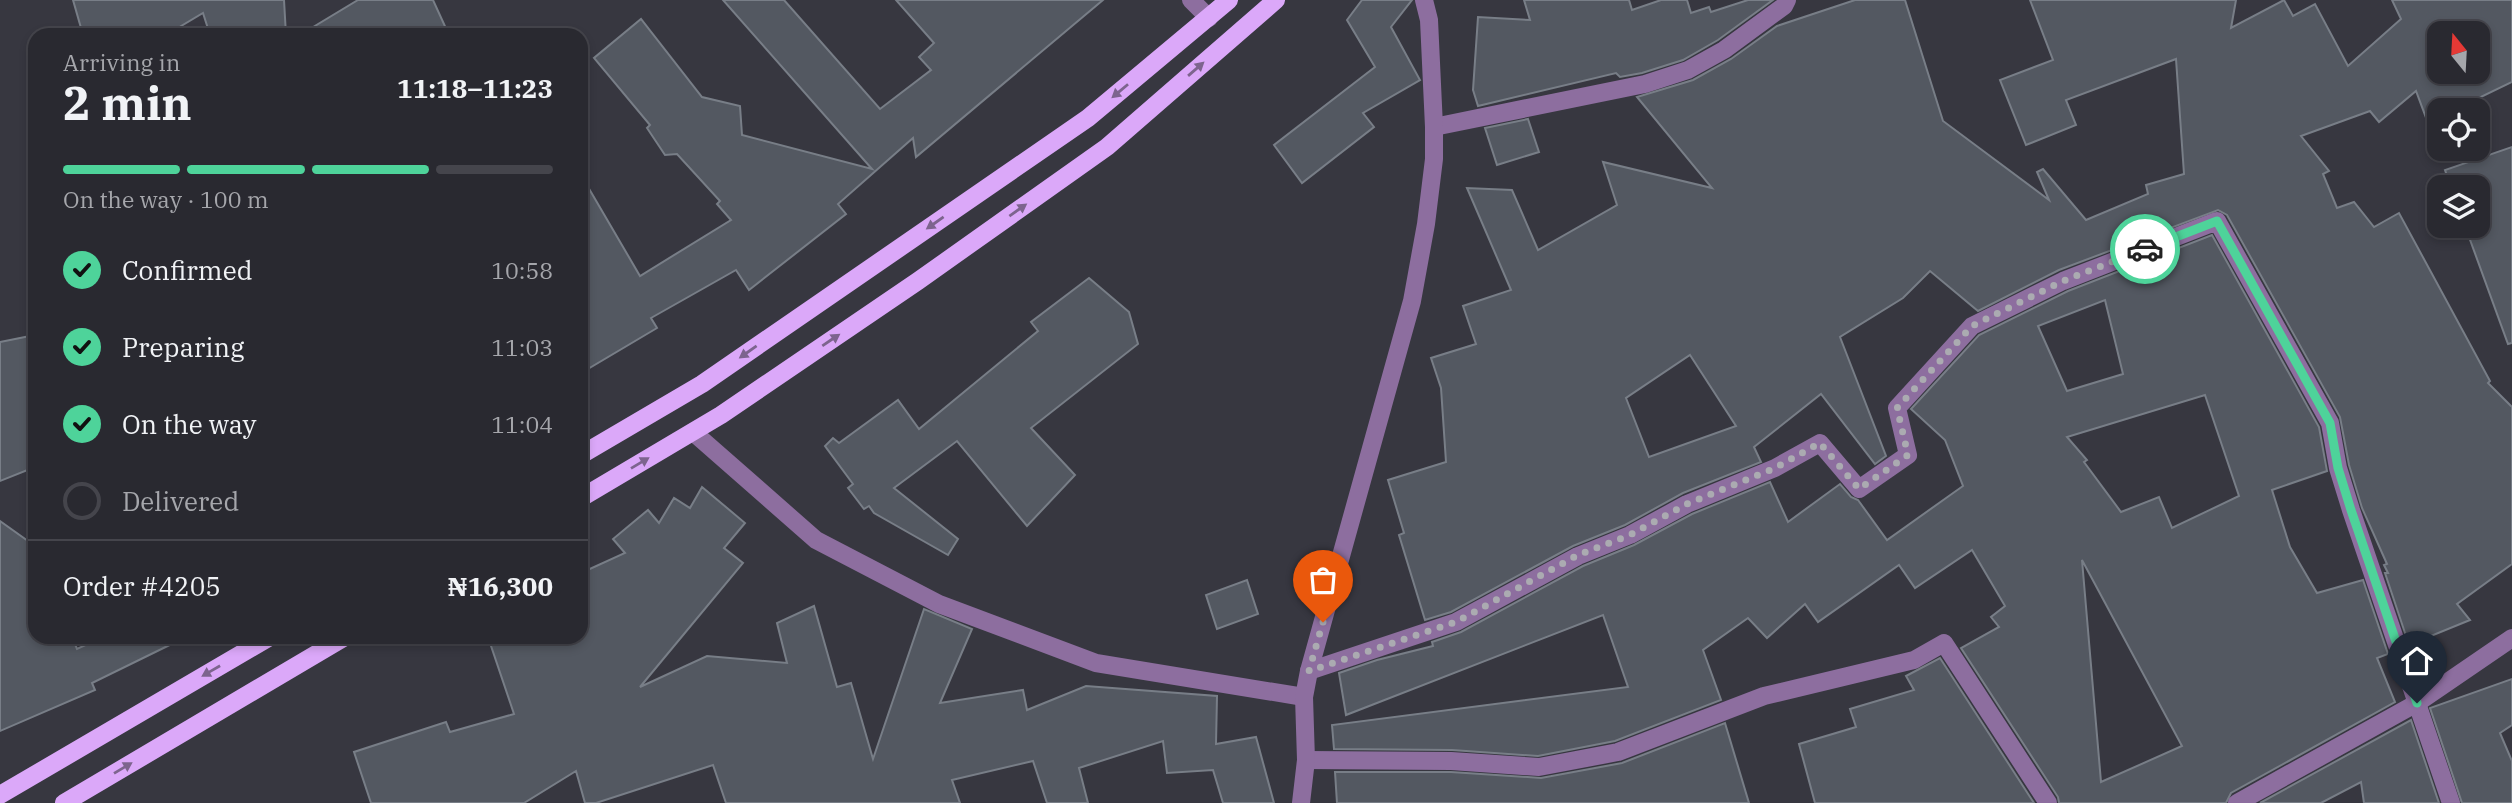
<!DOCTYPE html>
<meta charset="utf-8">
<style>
:root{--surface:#292930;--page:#35353c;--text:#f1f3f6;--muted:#a5a6ab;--line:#45454c;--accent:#4ed39a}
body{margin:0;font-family:"IBM Plex Serif",serif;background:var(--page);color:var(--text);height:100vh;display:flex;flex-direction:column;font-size:26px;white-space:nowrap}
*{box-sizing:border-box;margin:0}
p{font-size:23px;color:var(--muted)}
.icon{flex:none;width:38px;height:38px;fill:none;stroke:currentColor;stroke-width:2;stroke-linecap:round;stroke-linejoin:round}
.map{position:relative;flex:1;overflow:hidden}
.drawer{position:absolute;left:28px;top:28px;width:560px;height:616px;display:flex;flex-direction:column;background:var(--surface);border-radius:21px;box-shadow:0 4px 10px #0003,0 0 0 2px var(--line)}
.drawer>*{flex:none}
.needle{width:46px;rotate:342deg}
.controls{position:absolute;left:2427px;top:21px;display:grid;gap:14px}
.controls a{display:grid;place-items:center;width:63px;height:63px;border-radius:14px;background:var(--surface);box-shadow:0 4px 10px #0003,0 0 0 2px var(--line);font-size:35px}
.pin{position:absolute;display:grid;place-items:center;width:60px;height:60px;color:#fff;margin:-72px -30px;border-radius:50% 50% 50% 0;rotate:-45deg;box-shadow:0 0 7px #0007}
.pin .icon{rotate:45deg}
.courier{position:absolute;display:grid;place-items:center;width:70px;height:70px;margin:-35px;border:5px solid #4ed39a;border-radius:50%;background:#fff;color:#222;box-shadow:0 2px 9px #0007}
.head em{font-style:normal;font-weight:800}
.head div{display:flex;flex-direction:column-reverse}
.head{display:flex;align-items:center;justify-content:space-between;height:119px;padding:0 35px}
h1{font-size:46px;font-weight:800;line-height:52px}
.bar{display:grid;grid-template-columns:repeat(4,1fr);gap:10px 7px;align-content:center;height:84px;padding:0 35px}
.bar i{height:9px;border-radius:5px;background:var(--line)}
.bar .current{background:var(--accent)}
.bar p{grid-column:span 4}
.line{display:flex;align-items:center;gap:18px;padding:0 35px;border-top:2px solid var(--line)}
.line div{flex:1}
ol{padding:0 35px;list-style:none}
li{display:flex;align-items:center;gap:21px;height:77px}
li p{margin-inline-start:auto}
li .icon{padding:7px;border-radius:50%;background:var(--accent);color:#111;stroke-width:4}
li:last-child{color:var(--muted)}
li i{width:38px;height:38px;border:4px solid var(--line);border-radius:50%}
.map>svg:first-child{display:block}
</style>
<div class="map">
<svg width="2512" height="803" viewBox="0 0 2512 803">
<rect width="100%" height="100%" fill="#373740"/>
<g fill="#535861" stroke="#787e87" stroke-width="2" fill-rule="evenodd">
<polygon points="73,0 284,0 286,35 210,35 203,13 166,35 83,35"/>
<polygon points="358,0 433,0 449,35 300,35"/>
<polygon points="723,0 784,0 880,109 931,70 919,57 934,43 896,0 1103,0 916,157 913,138 838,204 846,214 749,290 736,270 651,318 657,328 581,373 581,175 640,276 731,220 717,204 720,201 677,154 665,155 647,128 650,125 594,58 641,19 702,97 740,106 742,135 872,169"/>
<polygon points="1362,0 1412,0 1391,27 1420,80 1363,113 1374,127 1302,183 1274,145 1375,67 1347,20"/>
<polygon points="1524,0 1629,0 1632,10 1661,0 1687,0 1691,13 1709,7 1711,12 1748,0 1773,0 1718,40 1683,60 1642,73 1620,77 1616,73 1478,106 1473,90 1478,17 1530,20"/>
<path d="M1855,0H1905L1943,121L2049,200L2037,172L2043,169L2086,220L2148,194L2146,185L2184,174L2176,59L2066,100L2076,125L2026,145L2000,80L2053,60L2030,0H2236L2231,28L2284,0L2293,16L2315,4L2348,66L2401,19L2392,0H2512V82L2454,110H2440V117L2428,123L2416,91L2379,122L2370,111L2301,136L2329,171L2323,174L2337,208L2354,202L2374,227L2399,213L2490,381L2488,383L2512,407V564L2457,604L2470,620L2409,645L2385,573H2388L2384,565L2387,564L2362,508L2349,465L2340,417L2227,215L2218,210L2059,270L1978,311L1930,271L1903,298L1840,337L1886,456L1875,464L1821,394L1754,447L1761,462L1683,493L1625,525L1573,546L1451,612L1425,620L1399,535L1404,533L1388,480L1446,462L1441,388L1431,358L1476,344L1463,306L1511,290L1467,188L1512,190L1538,250L1617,205L1603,162L1712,188L1637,97L1693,80L1731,59L1777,26ZM2440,33H2478V72H2440ZM1690,355L1736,426L1649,457L1626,398Z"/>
<polygon points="1528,119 1539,152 1497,165 1485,128"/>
<polygon points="2512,147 2512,343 2508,344 2465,226 2478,226 2478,187 2451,187 2445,170"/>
<path d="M2212,235L2319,427L2327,471L2272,490L2290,547L2317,593L2363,580L2388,654L2377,658L2395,702L2231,793L2226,803H2059L2058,797L1961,648L1999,627L1991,617L2005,606L1972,550L1915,588L1899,565L1818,622L1805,604L1767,638L1748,618L1703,650L1721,700L1615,741L1538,756L1452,750L1334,749L1332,725L1628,687L1603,615L1346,715L1339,673L1377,660L1433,646L1432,642L1461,632L1583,566L1634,545L1692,514L1770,482L1788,522L1840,484L1851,497L1858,500L1887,540L1963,486L1945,440L1911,409L1979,335L2068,291ZM2105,300L2123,374L2067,391L2038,326ZM2205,395L2239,496L2172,528L2159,497L2121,512L2084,462L2087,460L2067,437ZM2082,560L2182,746L2101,782Z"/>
<polygon points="1089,278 1129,312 1138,344 1031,428 1075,475 1027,526 957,441 894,488 958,539 948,555 874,513 869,506 864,509 848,488 853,484 825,446 833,438 839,443 898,400 919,429 1038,331 1031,322"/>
<polygon points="35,335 35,467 0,481 0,342"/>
<polygon points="702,487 745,523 724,548 743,563 640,687 707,656 787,663 777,623 814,606 837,687 851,683 873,759 924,609 972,629 940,703 1023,690 1027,710 1086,686 1217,696 1216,744 1256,737 1274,803 1223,803 1213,770 1167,773 1163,741 1079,768 1088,803 1047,803 1033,761 952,780 960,803 726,803 713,765 596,803 585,803 576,771 524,803 371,803 354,752 446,722 450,732 514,714 488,637 581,637 581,573 625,553 613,539 648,510 659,523 674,498 690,508"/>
<polygon points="0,521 35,546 35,637 72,637 77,649 103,637 186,637 92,683 95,690 0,731"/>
<polygon points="1247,580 1258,614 1217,629 1206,595"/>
<polygon points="1940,658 2034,803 1815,803 1799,744 1856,727 1850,709 1914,690 1906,676"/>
<polygon points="2512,679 2512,725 2500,733 2512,761 2512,803 2462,803 2430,708"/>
<polygon points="2411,720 2439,803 2364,803 2361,782 2321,803 2260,803"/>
<polygon points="1725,723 1749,803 1337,803 1335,772 1451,772 1541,778 1622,763"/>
</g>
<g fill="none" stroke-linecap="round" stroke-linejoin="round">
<g stroke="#8d6e9f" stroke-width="18">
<polyline points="1191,0 1209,18"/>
<polyline points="1434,127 1645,84 1688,70 1724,50 1784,6 1787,0"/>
<polyline points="693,432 816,540 939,604 1096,663 1304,697"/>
<polyline points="1309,671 1456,622 1578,556 1630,535 1687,504 1775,468 1820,443 1859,489 1908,455 1897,408 1972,326 2063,281 2217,221 2330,423 2338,468 2351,510 2451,803"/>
<polyline points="1306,760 1451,761 1539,767 1618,752 1764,696 1914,660 1944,643 2048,803"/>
<polyline points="1301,803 1306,760 1304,697 1309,671 1412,301 1426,224 1434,159 1434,127 1429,20 1424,0"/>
<polyline points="2237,803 2417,703 2512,638"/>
</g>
<g stroke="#dba8f9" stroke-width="18">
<polyline points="581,455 702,384 1088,118 1229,0"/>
<polyline points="581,498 721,415 918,281 1107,147 1276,0"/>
<polyline points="0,795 270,637"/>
<polyline points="64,803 345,637"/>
</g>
</g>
<defs><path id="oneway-solid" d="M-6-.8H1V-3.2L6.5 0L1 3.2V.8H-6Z" transform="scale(1.75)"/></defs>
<g fill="#7d648e">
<use href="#oneway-solid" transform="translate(1196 69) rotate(-41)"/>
<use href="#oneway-solid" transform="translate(1120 91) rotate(140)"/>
<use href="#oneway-solid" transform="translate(1018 210) rotate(-35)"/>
<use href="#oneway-solid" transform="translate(935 223) rotate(145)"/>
<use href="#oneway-solid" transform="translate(831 340) rotate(-34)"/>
<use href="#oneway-solid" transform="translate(748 352) rotate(145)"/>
<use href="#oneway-solid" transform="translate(640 463) rotate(-31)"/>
<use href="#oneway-solid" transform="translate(211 671) rotate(150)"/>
<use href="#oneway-solid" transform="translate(123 768) rotate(-31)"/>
</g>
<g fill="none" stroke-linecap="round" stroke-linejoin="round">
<polyline stroke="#ababb1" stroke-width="7" stroke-dasharray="0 12.6" points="1323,622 1309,671 1456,622 1578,555 1630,535 1687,504 1775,468 1820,443 1859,489 1908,455 1897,408 1972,326 2063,281 2145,249"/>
<polyline stroke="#4ed39a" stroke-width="9" points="2145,249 2217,221 2330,423 2338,468 2351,510 2417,703"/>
</g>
</svg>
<div class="controls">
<a><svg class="needle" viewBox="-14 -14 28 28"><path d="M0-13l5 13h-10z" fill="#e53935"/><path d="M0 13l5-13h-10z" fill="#a5a6ab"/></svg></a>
<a><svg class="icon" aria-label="locate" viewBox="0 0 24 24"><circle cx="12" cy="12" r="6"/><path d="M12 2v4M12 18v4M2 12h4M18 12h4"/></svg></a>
<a><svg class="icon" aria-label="layers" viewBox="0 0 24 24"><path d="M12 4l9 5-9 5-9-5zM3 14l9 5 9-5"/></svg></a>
</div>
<div class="pin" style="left:1323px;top:622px;background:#ea580c"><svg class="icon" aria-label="bag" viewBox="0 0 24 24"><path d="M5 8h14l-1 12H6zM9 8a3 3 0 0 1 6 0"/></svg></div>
<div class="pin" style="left:2417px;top:703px;background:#1f2937"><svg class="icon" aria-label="home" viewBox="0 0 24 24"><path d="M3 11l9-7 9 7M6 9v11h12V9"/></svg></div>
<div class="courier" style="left:2145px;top:249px"><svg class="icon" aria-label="car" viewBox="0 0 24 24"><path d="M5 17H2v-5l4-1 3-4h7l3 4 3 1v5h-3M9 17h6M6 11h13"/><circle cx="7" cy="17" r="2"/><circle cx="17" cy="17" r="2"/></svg></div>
<section class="drawer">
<div class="head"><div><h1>2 min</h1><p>Arriving in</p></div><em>11:18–11:23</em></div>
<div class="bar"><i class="current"></i><i class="current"></i><i class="current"></i><i></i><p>On the way · 100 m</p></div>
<ol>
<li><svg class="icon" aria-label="check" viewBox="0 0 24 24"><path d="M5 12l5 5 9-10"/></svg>Confirmed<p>10:58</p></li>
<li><svg class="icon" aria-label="check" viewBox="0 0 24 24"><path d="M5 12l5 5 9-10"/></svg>Preparing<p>11:03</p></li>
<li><svg class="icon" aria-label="check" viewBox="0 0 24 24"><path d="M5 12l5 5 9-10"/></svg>On the way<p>11:04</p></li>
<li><i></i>Delivered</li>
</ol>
<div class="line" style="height:91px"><div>Order #4205</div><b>₦16,300</b></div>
</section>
</div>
